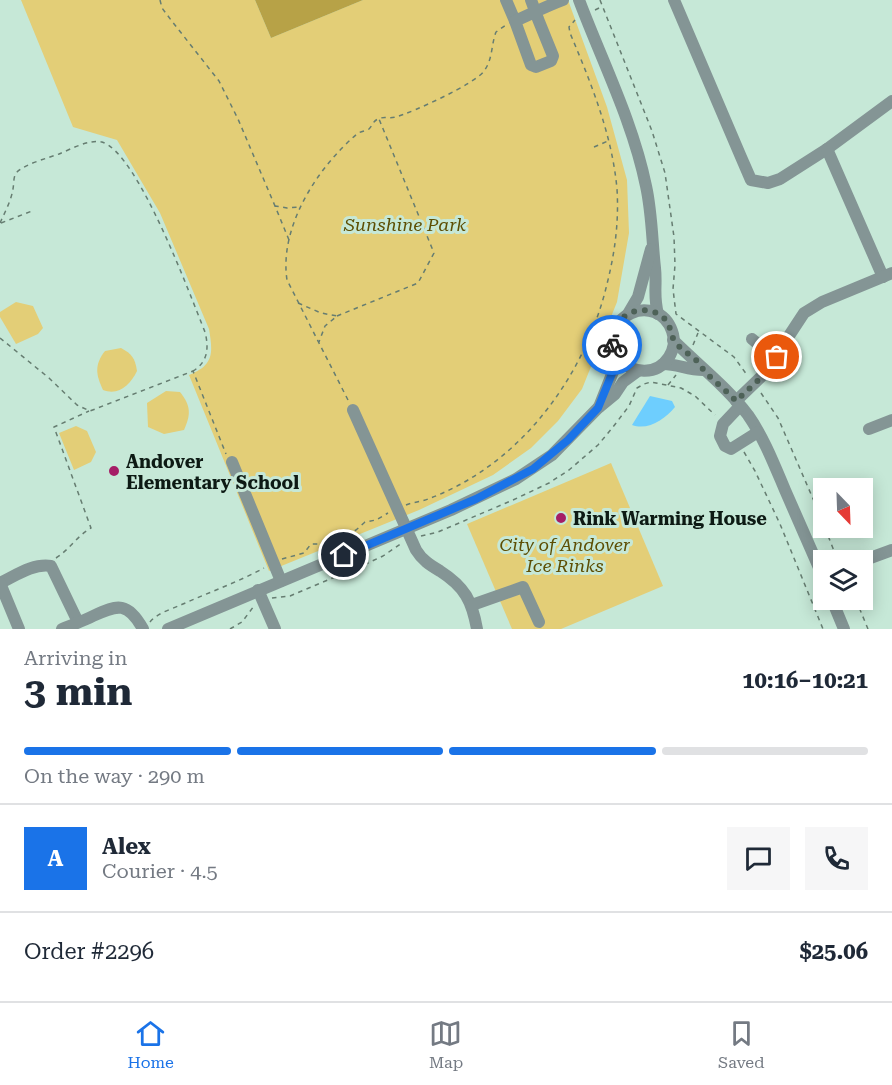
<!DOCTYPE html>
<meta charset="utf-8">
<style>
:root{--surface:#fff;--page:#f6f6f7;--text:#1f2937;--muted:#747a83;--line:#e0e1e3;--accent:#1a73e8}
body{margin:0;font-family:"Roboto Serif",serif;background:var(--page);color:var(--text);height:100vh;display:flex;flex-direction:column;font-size:22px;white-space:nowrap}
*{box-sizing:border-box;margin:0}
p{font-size:20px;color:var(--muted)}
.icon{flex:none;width:33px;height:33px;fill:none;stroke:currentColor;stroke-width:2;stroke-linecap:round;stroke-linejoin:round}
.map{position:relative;height:629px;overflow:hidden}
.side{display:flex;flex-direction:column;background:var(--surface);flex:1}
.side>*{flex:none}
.needle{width:39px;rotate:157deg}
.tools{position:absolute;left:813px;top:478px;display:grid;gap:12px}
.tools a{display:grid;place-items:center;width:60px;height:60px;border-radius:0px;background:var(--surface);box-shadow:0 3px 15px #0003;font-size:30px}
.pin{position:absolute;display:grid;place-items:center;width:51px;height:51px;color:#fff;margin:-26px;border:3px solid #fff;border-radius:50%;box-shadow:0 2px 6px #0007}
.courier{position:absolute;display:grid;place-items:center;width:60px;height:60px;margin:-30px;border:4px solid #1a73e8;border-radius:50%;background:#fff;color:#222;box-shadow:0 2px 8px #0007}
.summary em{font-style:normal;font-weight:700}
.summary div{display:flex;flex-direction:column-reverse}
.summary{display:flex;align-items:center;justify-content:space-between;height:102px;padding:0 24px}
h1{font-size:39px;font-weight:700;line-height:45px}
.bar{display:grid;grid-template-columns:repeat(4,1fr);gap:9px 6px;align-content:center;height:72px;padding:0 24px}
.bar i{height:8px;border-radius:4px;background:var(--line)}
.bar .on{background:var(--accent)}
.bar p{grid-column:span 4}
.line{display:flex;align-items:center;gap:15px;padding:0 24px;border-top:2px solid var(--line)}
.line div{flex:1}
.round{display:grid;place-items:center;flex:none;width:63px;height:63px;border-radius:0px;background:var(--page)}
.menu{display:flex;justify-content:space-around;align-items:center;height:84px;border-top:2px solid var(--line);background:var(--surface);font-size:16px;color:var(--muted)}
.menu a{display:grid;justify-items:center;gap:3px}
.menu .on{color:var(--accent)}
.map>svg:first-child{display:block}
</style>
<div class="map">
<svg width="892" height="629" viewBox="0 0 892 629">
<rect width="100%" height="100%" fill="#c6e8d7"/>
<g fill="#e3ce77">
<path d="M21,0H255L271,38L363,0H568L607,107L627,180L629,233L617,302L582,389L558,421L531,448L493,475L419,510L269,571L189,375C214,365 213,353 209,329L160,213L117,140L73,127Z"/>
<polygon points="16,302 33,306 43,328 38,334 16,344 0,317 0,312"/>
<path d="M121,348C132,354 135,358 137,371C130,385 119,396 103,390C96,375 94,365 105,351Z"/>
<path d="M166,391L180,392C191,406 191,414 184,430L164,434L148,427L147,403Z"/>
<polygon points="76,426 87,431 96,452 91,462 74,470 59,433"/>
<polygon points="611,463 663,586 561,629 512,629 467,524"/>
</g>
<polygon fill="#b7a247" points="255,0 363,0 271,38"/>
<path fill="#6ecefe" d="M650,396L672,401L675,407C665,419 648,431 632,425Z"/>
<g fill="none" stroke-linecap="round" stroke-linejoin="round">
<g stroke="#667d71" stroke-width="1.5" stroke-dasharray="4.5 4.5" stroke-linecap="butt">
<polyline points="160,0 162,8 171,20 219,81 238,119 275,206"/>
<polyline points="600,0 652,131 665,173 674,237 675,265 673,289 676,314 734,357 747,375"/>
<polyline points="595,10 603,6"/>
<polyline points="594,147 608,141"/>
<path d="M0,223C5,212 11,201 13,189C14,184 13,176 17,172C25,164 48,158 59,154C71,149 89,139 102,142C138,153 190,295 205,332C209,348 208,362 193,371"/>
<polyline points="1,223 32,211"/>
<polyline points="289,240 275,206 287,208 298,207"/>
<polyline points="298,303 321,313 337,316 325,326 319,342"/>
<polyline points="337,316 418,283 434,253 379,119"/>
<polyline points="0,338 49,378 77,405 90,411 193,371 226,454"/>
<polyline points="693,345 698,333"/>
<polyline points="668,385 676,375"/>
<polyline points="761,393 778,418 824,524"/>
<path d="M348,400L287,280C279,227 317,168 357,134C361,131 366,131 369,129C373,125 373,121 378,119C384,116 389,119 396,117C413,112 475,84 484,71C493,59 491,45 496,32L506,25"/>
<polyline points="744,452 755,471 780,524 823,629"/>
<path d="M406,505C413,502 421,502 428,499C520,465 585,377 607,284C615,252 619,222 617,189C612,134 591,83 570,33L569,27L575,20"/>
<polyline points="825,528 838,561"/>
<polyline points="421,536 438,532 513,500 549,483 569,470 598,445 613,427 629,406 637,388 644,384 651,382 681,388 695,396 715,415"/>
<path d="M56,558C69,550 77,536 91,528L54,427L89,411"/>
<polyline points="282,559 304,553 311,544 327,544 356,530 365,522 376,520 388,513"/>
<polyline points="272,598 290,596 368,563 383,556 402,543"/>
<polyline points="856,600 868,629"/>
<path d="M150,622C157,613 172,609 183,604C210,592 238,582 264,568"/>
<polyline points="230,629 242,622 254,606"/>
</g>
<g stroke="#849595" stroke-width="12">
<polyline points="506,0 515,21"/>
<path d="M531,0L538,19L553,56L551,61L536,67L531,65L515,21C531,14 547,6 563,0"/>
<path d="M579,0C602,61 633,122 646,186C652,213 652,241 655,268C657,286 653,295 658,314"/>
<polyline points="674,0 741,157 751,180 768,183 780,179 827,149 892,101"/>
<polyline points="827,149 883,277"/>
<polyline points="628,314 638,297 651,249"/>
<polyline points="752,339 776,359"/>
<path d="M673,340C698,365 727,387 748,415C764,438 774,464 785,490C798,520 811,549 824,579"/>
<path d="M663,364C678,364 687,370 703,370"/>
<polyline points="736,401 764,374 804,313 822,302 892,273"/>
<polyline points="740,406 723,424 720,436 725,446 731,449 758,432"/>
<path d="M599,407L618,359C595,314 658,291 672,331C675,339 674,349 669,357C656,377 632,373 618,359"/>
<path d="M353,410L416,550C422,560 430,565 440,571C465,587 472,601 477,629"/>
<polyline points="869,429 892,420"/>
<polyline points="232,462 281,581"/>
<polyline points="862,561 892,550"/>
<path d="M0,583C15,576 33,563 51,566L78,622"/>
<polyline points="0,583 19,629"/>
<polyline points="258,590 275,629"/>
<polyline points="832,600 844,629"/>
<polyline points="472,605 523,587 539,622"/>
<path d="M62,629C72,625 83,621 93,616C118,604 128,602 143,629"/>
<polyline points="168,629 451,510 516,479 552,455 598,408 615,394 623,382 638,371"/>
</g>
</g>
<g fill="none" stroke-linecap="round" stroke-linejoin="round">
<path stroke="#4e6258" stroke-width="6" stroke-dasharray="0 10.8" d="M612,345C611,334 616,323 625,316C635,309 649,308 660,315C672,323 669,333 675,342C681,350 690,354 697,361C700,364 702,368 705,372C715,382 726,390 736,401L765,374L777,357"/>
<polyline stroke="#1a73e8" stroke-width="8" points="344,555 476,499 533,469 568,440 598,408 618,359 612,345"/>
</g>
<g fill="#a51d66" stroke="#c6e8d7" stroke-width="2">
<circle cx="114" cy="471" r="6"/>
<circle cx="561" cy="518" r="6"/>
</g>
<g text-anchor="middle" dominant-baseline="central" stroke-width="6" stroke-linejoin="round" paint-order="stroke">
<g font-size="18" font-style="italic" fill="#5d4e03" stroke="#c6e8d7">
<text x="405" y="224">Sunshine Park</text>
<text x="565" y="544">City of Andover<tspan x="565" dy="21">Ice Rinks</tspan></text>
</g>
<g font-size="18" font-weight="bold" fill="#0d1a14" stroke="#c6e8d7" text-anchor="start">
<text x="126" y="461">Andover<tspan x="126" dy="21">Elementary School</tspan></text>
<text x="573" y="518">Rink Warming House</text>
</g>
</g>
</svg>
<div class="tools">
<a><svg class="needle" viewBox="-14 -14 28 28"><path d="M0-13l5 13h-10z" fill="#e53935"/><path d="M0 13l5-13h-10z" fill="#747a83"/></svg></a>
<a><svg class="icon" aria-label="layers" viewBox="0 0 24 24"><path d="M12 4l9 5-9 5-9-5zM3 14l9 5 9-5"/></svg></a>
</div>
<div class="pin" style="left:777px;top:357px;background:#ea580c"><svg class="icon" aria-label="bag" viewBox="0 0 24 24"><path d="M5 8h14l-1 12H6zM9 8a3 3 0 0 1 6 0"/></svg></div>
<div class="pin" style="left:344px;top:555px;background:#1f2937"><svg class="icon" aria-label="home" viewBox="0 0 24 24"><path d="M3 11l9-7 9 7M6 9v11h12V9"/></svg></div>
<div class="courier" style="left:612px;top:345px"><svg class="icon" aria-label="bike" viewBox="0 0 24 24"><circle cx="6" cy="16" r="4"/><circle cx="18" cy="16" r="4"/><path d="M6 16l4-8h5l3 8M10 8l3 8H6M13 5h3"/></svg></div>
</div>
<section class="side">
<div class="summary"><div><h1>3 min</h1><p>Arriving in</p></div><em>10:16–10:21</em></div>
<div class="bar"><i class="on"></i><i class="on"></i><i class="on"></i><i></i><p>On the way · 290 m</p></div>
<div class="line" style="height:108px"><b class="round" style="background:var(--accent);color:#fff">A</b><div><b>Alex</b><p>Courier · 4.5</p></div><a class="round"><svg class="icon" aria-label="chat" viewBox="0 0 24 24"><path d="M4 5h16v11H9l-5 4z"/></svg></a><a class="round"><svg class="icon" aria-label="phone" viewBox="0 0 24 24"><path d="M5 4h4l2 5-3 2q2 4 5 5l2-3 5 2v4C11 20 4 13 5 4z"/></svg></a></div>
<div class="line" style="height:78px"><div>Order #2296</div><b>$25.06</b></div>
</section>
<nav class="menu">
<a class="on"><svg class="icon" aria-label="home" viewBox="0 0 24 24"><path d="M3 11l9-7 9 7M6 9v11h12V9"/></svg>Home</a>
<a><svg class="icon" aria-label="map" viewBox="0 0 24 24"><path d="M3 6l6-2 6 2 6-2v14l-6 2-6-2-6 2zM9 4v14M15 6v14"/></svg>Map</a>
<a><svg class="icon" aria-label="saved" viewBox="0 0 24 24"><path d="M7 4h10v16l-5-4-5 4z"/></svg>Saved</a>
</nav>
